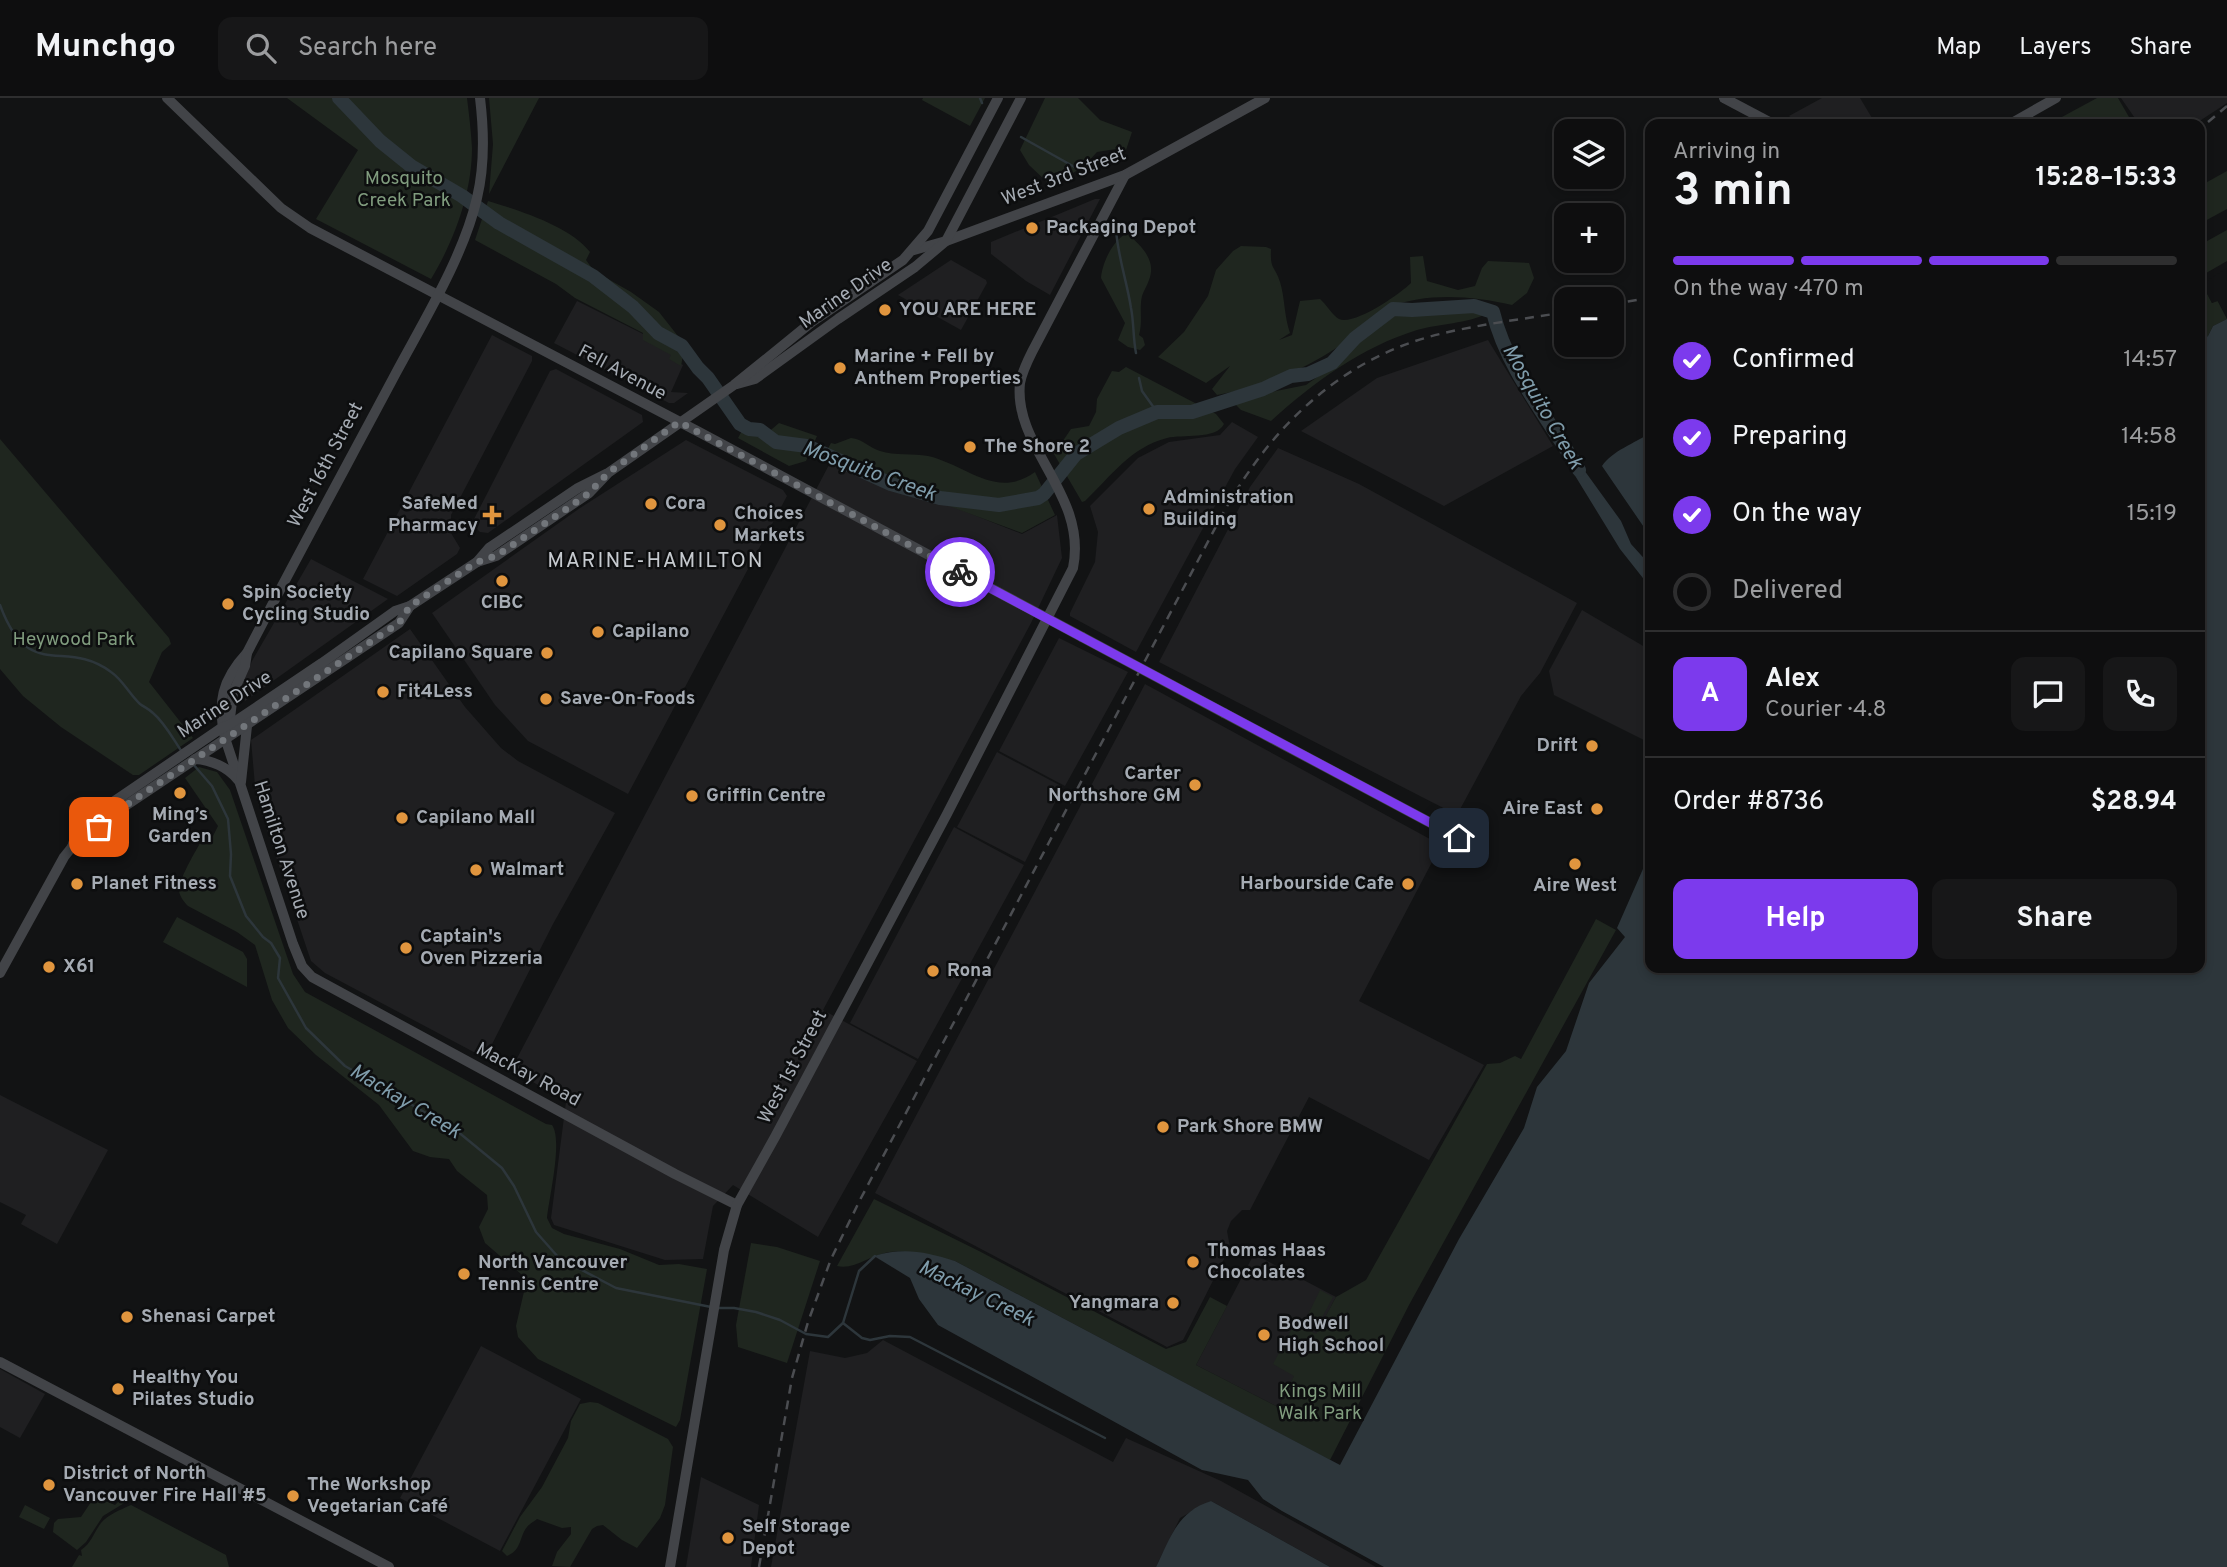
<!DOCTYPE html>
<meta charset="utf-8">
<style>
:root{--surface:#0e0e0f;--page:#171718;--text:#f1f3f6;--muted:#9b9c9e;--line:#2e2e2f;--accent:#7c3aed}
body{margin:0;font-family:Overpass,sans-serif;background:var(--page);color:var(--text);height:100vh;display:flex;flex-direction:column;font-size:26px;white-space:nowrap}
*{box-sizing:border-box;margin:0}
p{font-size:23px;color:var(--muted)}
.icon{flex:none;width:38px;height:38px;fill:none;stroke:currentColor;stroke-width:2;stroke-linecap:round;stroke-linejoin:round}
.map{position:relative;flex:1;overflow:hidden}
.panel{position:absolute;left:1645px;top:21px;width:560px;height:854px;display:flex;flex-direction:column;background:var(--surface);border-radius:14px;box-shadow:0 4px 10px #0003,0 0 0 2px var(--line)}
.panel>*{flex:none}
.tools{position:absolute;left:1554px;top:21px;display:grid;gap:14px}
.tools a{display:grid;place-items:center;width:70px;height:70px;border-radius:14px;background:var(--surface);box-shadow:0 4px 10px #0003,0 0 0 2px var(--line);font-size:35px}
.pin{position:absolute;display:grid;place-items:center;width:60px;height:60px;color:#fff;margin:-30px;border-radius:14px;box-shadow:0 4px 10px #0006}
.courier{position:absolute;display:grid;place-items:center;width:70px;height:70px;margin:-35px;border:5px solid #7c3aed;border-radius:50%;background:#fff;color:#222;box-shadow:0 2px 9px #0007}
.headline em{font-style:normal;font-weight:700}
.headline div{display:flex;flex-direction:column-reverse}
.headline{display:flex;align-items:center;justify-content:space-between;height:119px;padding:0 28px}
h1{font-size:46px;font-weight:700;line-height:52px}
.bar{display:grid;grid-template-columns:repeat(4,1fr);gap:10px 7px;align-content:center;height:84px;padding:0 28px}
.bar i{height:9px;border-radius:5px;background:var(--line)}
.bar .selected{background:var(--accent)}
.bar p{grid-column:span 4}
.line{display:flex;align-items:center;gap:18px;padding:0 28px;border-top:2px solid var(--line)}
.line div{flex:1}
.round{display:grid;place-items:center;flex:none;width:74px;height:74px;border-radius:14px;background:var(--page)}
ol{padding:0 28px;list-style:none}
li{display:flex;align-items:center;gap:21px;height:77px}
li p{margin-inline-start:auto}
li .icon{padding:7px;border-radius:50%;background:var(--accent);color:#fff;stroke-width:4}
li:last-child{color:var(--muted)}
li i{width:38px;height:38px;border:4px solid var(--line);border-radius:50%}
.cta{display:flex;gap:14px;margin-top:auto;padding:14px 28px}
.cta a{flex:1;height:80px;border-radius:14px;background:var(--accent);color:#fff;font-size:28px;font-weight:700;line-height:80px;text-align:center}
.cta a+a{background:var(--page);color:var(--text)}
header{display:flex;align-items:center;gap:42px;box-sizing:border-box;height:98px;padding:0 35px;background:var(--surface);border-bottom:2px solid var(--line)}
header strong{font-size:33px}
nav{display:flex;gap:38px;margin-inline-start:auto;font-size:24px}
.search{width:490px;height:63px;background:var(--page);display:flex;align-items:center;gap:18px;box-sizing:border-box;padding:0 24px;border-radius:14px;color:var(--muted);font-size:26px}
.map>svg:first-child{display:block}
</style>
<header>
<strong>Munchgo</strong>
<div class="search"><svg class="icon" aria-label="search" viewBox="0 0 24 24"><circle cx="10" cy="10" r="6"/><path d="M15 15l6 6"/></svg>Search here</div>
<nav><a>Map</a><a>Layers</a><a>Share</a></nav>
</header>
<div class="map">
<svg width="2227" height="1469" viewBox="0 0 2227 1469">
<rect width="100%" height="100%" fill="#121314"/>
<g fill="#1f1f21">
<polygon points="1822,0 1860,0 1872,20 1861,26 1800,26 1789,18"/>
<polygon points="2121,0 2227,0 2227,5 2195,26 2139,26"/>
<polygon points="1095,101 1100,101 1050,197 1026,183 991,156 991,144"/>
<polygon points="951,162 986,182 987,185 961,232 898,197"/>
<polygon points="577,203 645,237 672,256 672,260 683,267 671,294 688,295 674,305 669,305 554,245"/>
<polygon points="492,237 532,258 532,263 451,417 451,435 460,450 457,456 397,498 363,481"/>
<polygon points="1488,242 1553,348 1444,408 1301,333 1377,280"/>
<polygon points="556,271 642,317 643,324 488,435 480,434 475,429 473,423 550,273"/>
<polygon points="1232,324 1258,339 1235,371 1136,554 1070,518 1070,515 1095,464 1098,434 1090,408 1138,360 1169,344 1220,337"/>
<polygon points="686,342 783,392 787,398 628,696 528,643 495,607 432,515 580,410"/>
<polygon points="1278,350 1359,386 1577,505 1540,575 1521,598 1457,717 1159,564 1250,389"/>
<polygon points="830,365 876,386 949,407 1022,436 1057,417 1062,460 1031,525 823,912 917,963 818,1139 733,1087 713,1108 703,1161 665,1162 554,1127 551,1120 566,1004 518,975 514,966"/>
<polygon points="311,461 388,501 245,603 240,592 252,563"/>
<polygon points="1582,512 1650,552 1650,645 1554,597 1549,573"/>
<polygon points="410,531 465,609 501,650 518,663 615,715 553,826 485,960 325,875 311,863 256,699 251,642"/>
<polygon points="1059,540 1128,574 1065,688 999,653"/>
<polygon points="1145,586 1441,747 1359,903 1484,967 1429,1062 1309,999 1250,1112 1242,1112 1231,1123 1227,1133 1230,1149 1183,1242 1167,1249 875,1095"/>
<polygon points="997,654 1063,689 1025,764 957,729"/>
<polygon points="954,729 1024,767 918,961 850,925"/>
<polygon points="0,997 108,1052 57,1146 21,1126 26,1117 0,1104"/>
<polygon points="1254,1156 1336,1199 1278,1309 1196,1267"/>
<polygon points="883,1242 1113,1364 1126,1340 1221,1383 1376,1469 1330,1469 1211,1403 1180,1420 1156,1469 771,1469 810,1253 845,1260 867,1255"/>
<polygon points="481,1248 581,1301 500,1453 400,1400"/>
<polygon points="0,1271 45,1296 20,1340 0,1329"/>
<polygon points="701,1379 759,1407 751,1469 686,1469"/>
</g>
<g fill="#1f261f">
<path d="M287,0H467C469,16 471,33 472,50C472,95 454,143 431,181L316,121L358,52Z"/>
<polygon points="489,0 539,0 489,96 493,46"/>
<polygon points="923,0 985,0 970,28 922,2"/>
<path d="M1045,0H1078L1100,22L1132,34L1125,55L1116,51L1097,54C1082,71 1069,80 1047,84L1029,67L1020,52Z"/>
<polygon points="2097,0 2118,0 2133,26 2049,26"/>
<polygon points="2227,73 2227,111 2203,124 2200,119 2200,88"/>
<path d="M488,103C518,112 570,128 590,154L586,162L594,173L631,194L659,214L685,247L681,268L669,261L671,257L643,242V235L575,200L556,186L475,142Z"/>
<polygon points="2227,132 2227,163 2201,178 2202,186 2212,205 2217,202 2227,221 2213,228 2208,238 2200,243 2200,147"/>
<path d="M1127,135C1141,148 1157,162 1149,182C1147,188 1144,192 1142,198C1139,211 1143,223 1139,237L1143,240L1145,247L1140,252L1128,249L1118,242L1125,225L1101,180C1102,165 1113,142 1127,135Z"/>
<path d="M1241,148L1266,149L1271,151C1270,173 1275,167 1280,184C1285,200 1284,218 1290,235L1279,242L1292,237L1300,203L1320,201C1326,206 1333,218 1339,221C1354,228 1400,196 1411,185L1410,159L1423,158L1427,183L1458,192L1475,188L1482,170L1488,163L1529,165L1534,180L1527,195L1512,207C1471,198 1427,194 1387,210C1369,225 1350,242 1330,254C1297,275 1256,290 1217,297L1212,291L1230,268L1206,285L1158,259L1184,234L1208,198L1216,172L1233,153Z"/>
<path d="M1468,211L1479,212L1486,216C1469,225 1438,226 1417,232C1362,249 1314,284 1271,323L1241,312L1234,305L1266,295L1306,287L1341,262L1354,247L1396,217Z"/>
<path d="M1126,269L1216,316L1224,326C1216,342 1182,336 1167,340C1131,349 1111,378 1085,403L1082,404L1054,356L1071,331L1089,328L1096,314L1097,301L1112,273L1119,274Z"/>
<polygon points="779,325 817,338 806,363 789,368 738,340 745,327 765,337"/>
<path d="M851,340C863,341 869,350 880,353C895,358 913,355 928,358C967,367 996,402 1035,374L1055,417L1022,435L822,361L831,345L835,346Z"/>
<polygon points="0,341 169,540 171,546 162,554 149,584 193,640 139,677 133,677 61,629 23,598 0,571"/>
<path d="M199,669L217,674L230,692L293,876L305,894L546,1026L552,1027C563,1042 549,1100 547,1120L552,1130L564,1136L620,1151L659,1167L679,1166L707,1171L680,1322L676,1329L538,1261L518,1239L516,1228L526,1185L521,1176L485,1145L479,1129L488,1111L487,1097L457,1073L449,1061L430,1059L413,1053L379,1007L316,957L288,930L272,902L255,847L237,834L188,808C184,804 180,799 179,793C178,781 199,748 205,736L213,738L218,728L185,680Z"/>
<polygon points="177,819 243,854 247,861 247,889 163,844"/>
<path d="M1596,821L1616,832L1409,1207L1330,1362L955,1163C937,1160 906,1151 889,1154C870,1157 855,1172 837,1168L874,1101L979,1153L1166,1251L1186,1244L1210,1199L1227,1208L1196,1267L1278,1309L1294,1278L1273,1266L1295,1225L1316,1236L1336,1199L1366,1182L1487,966L1500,965L1515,958L1521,961Z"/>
<polygon points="751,1145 777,1149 820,1163 787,1265 738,1249 736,1227"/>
<polygon points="1320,1192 1333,1199 1320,1223 1308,1217"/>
<path d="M590,1304L598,1305L668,1341L673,1349L665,1407L660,1420L637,1450L622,1442L603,1427L597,1428L592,1431L570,1469L552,1468L557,1454L571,1436V1429L562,1430L537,1421C534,1424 530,1425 527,1429C519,1439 522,1452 507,1458L502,1453L520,1419L542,1389L568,1340L571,1323L580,1306Z"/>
<polygon points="95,1398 115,1407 120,1402 126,1404 103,1418 86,1444 77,1452 53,1434 54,1425 58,1421 81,1419"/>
<polygon points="25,1407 50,1420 44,1431 19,1419"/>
<path d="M131,1407L226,1457L229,1469H72L79,1457L82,1458L81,1452C91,1446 94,1434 101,1425C109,1416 120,1412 131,1407Z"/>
</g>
<g fill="#2d363b">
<path d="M2227,221V1469H1384L1282,1413L1263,1401L1248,1382L1202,1372L938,1227L919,1201L910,1180L874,1158C904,1149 926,1154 955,1163L1340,1367L1459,1141L1524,1030L1537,989L1566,953L1589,885L1625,839L1617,830L1650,755V870H2200V243L2208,238L2213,228Z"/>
<path d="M1650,335V438L1602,368C1612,353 1635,345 1650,335Z"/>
<polygon points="1571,354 1621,423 1631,446 1650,467 1650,489 1620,451 1563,358"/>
<path d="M1211,1403L1330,1469H1156C1171,1439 1177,1414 1211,1403Z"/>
</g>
<polygon fill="#121314" points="2227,170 2225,196 2227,219 2218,203 2212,205 2202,186"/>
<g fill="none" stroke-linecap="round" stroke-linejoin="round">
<g stroke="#2d363b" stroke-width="2.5">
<polyline points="980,0 982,5"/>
<polyline points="1021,39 1087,76"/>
<path d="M1116,132C1118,159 1127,184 1131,210C1134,225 1133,240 1136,255"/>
<polyline points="1139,280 1142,293 1157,314"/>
<path d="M0,507C29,586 64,539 111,574C123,582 129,596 140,606C144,609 149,611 153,615C165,625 173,641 182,654"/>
<polyline points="193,666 212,688 228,721 231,756 230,778 246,818 263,839 271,845 280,860 278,880 306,930 345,968 457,1033 502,1070 514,1088 536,1134 559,1160 616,1190 711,1209"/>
<polyline points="717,1210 734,1210 756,1214 780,1222 806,1236 828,1239 843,1225 859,1173 875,1158"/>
<polyline points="843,1225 862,1240 870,1242 890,1238 910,1239 1105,1340"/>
</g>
<path stroke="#2d363b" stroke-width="14" d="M339,0L380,43L411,68L462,98L499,125L593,178L633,209L658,235L682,248L698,270L708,280L740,326L749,331L760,332L776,344L807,348L891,386L940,400L999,407L1038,400L1044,396L1076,356L1119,330L1157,314H1192L1263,291L1291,278L1308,276L1332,265L1355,240L1393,211L1412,212L1474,208L1493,214C1507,272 1549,321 1579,372"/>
<g stroke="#424448" stroke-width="10">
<polyline points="167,0 281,110 310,130 699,334 1082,539"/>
<path d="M480,0C484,33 485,67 477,100C464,157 425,221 397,273C347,367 296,460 247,555C222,582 217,604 225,640L293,846L302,868L312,879L675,1076L737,1107"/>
<polyline points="1724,0 1773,26"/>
<polyline points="2010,26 2056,0"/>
<polyline points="914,152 946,143 1125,77 1265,0"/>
<polyline points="737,286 755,281 838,221 915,169 946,143 1021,0"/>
<polyline points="477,464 496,458 589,395 608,375 734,287 813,223 903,162 928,133 998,0"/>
<polyline points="1224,615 1459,740"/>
<polyline points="229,629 233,595 245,568 247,555"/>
<path d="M195,661C211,662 228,669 238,682"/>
<polyline points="241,684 247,628"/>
<polyline points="72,749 77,734 100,713 223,629 230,627 322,565 395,513 410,508 477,464 489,450 578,390 606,376"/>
<polyline points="0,875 64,759 72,749 85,742 128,706 399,525 410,508"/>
<polyline points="0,1264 389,1469"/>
<path d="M670,1469L724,1152L737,1107L775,1039L947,716L1073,470C1088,396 1013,350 1020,285C1022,274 1027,264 1032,254L1125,77"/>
</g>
<g stroke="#4b4d51" stroke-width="2.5" stroke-dasharray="9 7" stroke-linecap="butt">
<polyline points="2208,24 2227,8"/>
<polyline points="1612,206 1650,200"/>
<path d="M759,1469L792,1280L808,1224L831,1161L861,1100L1221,419C1268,332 1340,260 1440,236C1481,226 1524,221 1566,214"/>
</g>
<polyline stroke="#424448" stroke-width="10" points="1082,539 1224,615"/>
</g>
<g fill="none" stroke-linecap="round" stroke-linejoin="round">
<polyline stroke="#72767b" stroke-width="7" stroke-dasharray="0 12.6" points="99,729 128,706 399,525 410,508 477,464 496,458 562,414 589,395 608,375 679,324 960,474"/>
<polyline stroke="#7c3aed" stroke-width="9" points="960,474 1459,740"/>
</g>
<g fill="#e0953e" stroke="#0d0e0f" stroke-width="2.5">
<circle cx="1032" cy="130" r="7"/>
<circle cx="885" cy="212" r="7"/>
<circle cx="840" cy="270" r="7"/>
<circle cx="970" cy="349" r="7"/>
<circle cx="651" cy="406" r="7"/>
<circle cx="1149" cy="411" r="7"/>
<path d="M488.5 406.5h7v7h7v7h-7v7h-7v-7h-7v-7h7z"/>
<circle cx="720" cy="427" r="7"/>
<circle cx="502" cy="483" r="7"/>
<circle cx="228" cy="506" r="7"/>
<circle cx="598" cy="534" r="7"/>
<circle cx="547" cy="555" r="7"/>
<circle cx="383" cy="594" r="7"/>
<circle cx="546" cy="601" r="7"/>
<circle cx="1592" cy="648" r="7"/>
<circle cx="1195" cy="687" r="7"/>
<circle cx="180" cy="695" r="7"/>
<circle cx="692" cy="698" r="7"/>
<circle cx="1597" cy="711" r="7"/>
<circle cx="402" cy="720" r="7"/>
<circle cx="1575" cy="766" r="7"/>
<circle cx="476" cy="772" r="7"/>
<circle cx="77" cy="786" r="7"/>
<circle cx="1408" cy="786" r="7"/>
<circle cx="406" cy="850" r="7"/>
<circle cx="49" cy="869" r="7"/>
<circle cx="933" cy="873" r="7"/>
<circle cx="1163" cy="1029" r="7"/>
<circle cx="1193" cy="1164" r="7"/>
<circle cx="464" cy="1176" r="7"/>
<circle cx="1173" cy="1205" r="7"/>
<circle cx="127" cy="1219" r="7"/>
<circle cx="1264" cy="1237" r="7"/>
<circle cx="118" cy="1291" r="7"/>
<circle cx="49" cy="1387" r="7"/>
<circle cx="293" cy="1398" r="7"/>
<circle cx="728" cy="1440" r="7"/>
</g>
<g text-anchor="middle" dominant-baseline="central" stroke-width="5" stroke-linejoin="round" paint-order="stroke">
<g font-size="19" fill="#a5abb3" stroke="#0d0e0f">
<text transform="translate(1064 79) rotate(-21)">West 3rd Street</text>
<text transform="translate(846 196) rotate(-35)">Marine Drive</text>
<text transform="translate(622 275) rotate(28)">Fell Avenue</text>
<text transform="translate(326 367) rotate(-62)">West 16th Street</text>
<text transform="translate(225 607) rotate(-33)">Marine Drive</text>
<text transform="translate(281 752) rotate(72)">Hamilton Avenue</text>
<text transform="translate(793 969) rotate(-62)">West 1st Street</text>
<text transform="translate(528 977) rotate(28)">MacKay Road</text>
</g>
<g font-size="19" fill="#809c7e" stroke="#0d0e0f">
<text x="404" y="81">Mosquito<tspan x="404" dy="22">Creek Park</tspan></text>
<text x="74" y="542">Heywood Park</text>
<text x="1320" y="1294">Kings Mill<tspan x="1320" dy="22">Walk Park</tspan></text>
</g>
<g font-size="19" font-weight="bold" fill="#a5abb3" stroke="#0d0e0f" text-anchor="start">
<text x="1046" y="130">Packaging Depot</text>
<text x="899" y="212">YOU ARE HERE</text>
<text x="854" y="259">Marine + Fell by<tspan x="854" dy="22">Anthem Properties</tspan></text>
<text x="984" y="349">The Shore 2</text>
<text x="1163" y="400">Administration<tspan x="1163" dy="22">Building</tspan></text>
<text x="478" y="406" text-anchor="end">SafeMed<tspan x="478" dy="22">Pharmacy</tspan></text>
<text x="665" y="406">Cora</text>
<text x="734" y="416">Choices<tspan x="734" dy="22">Markets</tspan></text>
<text x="242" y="495">Spin Society<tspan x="242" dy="22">Cycling Studio</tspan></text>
<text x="502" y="505" text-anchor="middle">CIBC</text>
<text x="612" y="534">Capilano</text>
<text x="533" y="555" text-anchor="end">Capilano Square</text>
<text x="397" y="594">Fit4Less</text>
<text x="560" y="601">Save-On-Foods</text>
<text x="1578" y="648" text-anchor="end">Drift</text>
<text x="1181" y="676" text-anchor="end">Carter<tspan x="1181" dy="22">Northshore GM</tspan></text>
<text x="706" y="698">Griffin Centre</text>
<text x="1583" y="711" text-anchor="end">Aire East</text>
<text x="180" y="717" text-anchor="middle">Ming’s<tspan x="180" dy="22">Garden</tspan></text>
<text x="416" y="720">Capilano Mall</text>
<text x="490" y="772">Walmart</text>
<text x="91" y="786">Planet Fitness</text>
<text x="1394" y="786" text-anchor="end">Harbourside Cafe</text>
<text x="1575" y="788" text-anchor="middle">Aire West</text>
<text x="420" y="839">Captain's<tspan x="420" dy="22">Oven Pizzeria</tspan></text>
<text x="63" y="869">X61</text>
<text x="947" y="873">Rona</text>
<text x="1177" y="1029">Park Shore BMW</text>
<text x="1207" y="1153">Thomas Haas<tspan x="1207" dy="22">Chocolates</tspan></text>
<text x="478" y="1165">North Vancouver<tspan x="478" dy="22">Tennis Centre</tspan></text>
<text x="1159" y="1205" text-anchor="end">Yangmara</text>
<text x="141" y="1219">Shenasi Carpet</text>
<text x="1278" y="1226">Bodwell<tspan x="1278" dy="22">High School</tspan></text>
<text x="132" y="1280">Healthy You<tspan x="132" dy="22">Pilates Studio</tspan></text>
<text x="63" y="1376">District of North<tspan x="63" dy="22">Vancouver Fire Hall #5</tspan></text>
<text x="307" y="1387">The Workshop<tspan x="307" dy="22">Vegetarian Café</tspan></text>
<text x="742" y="1429">Self Storage<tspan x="742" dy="22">Depot</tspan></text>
</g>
<g font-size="21" font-style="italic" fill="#7f9cab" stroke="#0d0e0f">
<text transform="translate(1542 309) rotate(60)">Mosquito Creek</text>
<text transform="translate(869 374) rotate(20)">Mosquito Creek</text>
<text transform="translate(405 1004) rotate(31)">Mackay Creek</text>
<text transform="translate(976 1196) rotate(26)">Mackay Creek</text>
</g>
<g font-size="21" letter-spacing="2" fill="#c6cacf" stroke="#0d0e0f">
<text x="656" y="463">MARINE-HAMILTON</text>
</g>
</g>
</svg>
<div class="tools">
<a><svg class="icon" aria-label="layers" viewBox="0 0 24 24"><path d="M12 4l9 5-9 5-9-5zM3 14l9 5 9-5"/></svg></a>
<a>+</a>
<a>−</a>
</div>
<div class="pin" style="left:99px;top:729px;background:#ea580c"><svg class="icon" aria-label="bag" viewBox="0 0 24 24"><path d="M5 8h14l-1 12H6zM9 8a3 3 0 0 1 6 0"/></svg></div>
<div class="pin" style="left:1459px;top:740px;background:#1f2937"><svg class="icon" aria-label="home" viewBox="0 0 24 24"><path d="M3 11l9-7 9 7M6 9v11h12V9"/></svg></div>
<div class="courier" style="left:960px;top:474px"><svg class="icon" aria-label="bike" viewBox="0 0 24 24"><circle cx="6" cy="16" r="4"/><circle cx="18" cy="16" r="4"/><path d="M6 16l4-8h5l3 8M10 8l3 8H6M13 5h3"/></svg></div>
<section class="panel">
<div class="headline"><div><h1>3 min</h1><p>Arriving in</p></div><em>15:28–15:33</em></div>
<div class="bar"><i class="selected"></i><i class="selected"></i><i class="selected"></i><i></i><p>On the way · 470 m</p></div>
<ol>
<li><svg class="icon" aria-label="check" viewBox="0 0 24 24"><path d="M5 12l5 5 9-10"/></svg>Confirmed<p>14:57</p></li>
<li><svg class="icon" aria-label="check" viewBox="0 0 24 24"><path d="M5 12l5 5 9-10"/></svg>Preparing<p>14:58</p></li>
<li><svg class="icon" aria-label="check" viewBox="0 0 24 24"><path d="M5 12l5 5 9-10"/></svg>On the way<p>15:19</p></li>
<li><i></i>Delivered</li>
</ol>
<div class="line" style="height:126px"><b class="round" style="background:var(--accent);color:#fff">A</b><div><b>Alex</b><p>Courier · 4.8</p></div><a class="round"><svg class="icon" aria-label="chat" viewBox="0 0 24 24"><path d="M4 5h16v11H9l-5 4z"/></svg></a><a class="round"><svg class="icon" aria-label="phone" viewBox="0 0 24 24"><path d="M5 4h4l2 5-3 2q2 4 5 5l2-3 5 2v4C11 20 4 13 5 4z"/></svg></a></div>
<div class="line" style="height:91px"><div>Order #8736</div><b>$28.94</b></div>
<div class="cta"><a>Help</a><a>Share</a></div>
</section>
</div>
